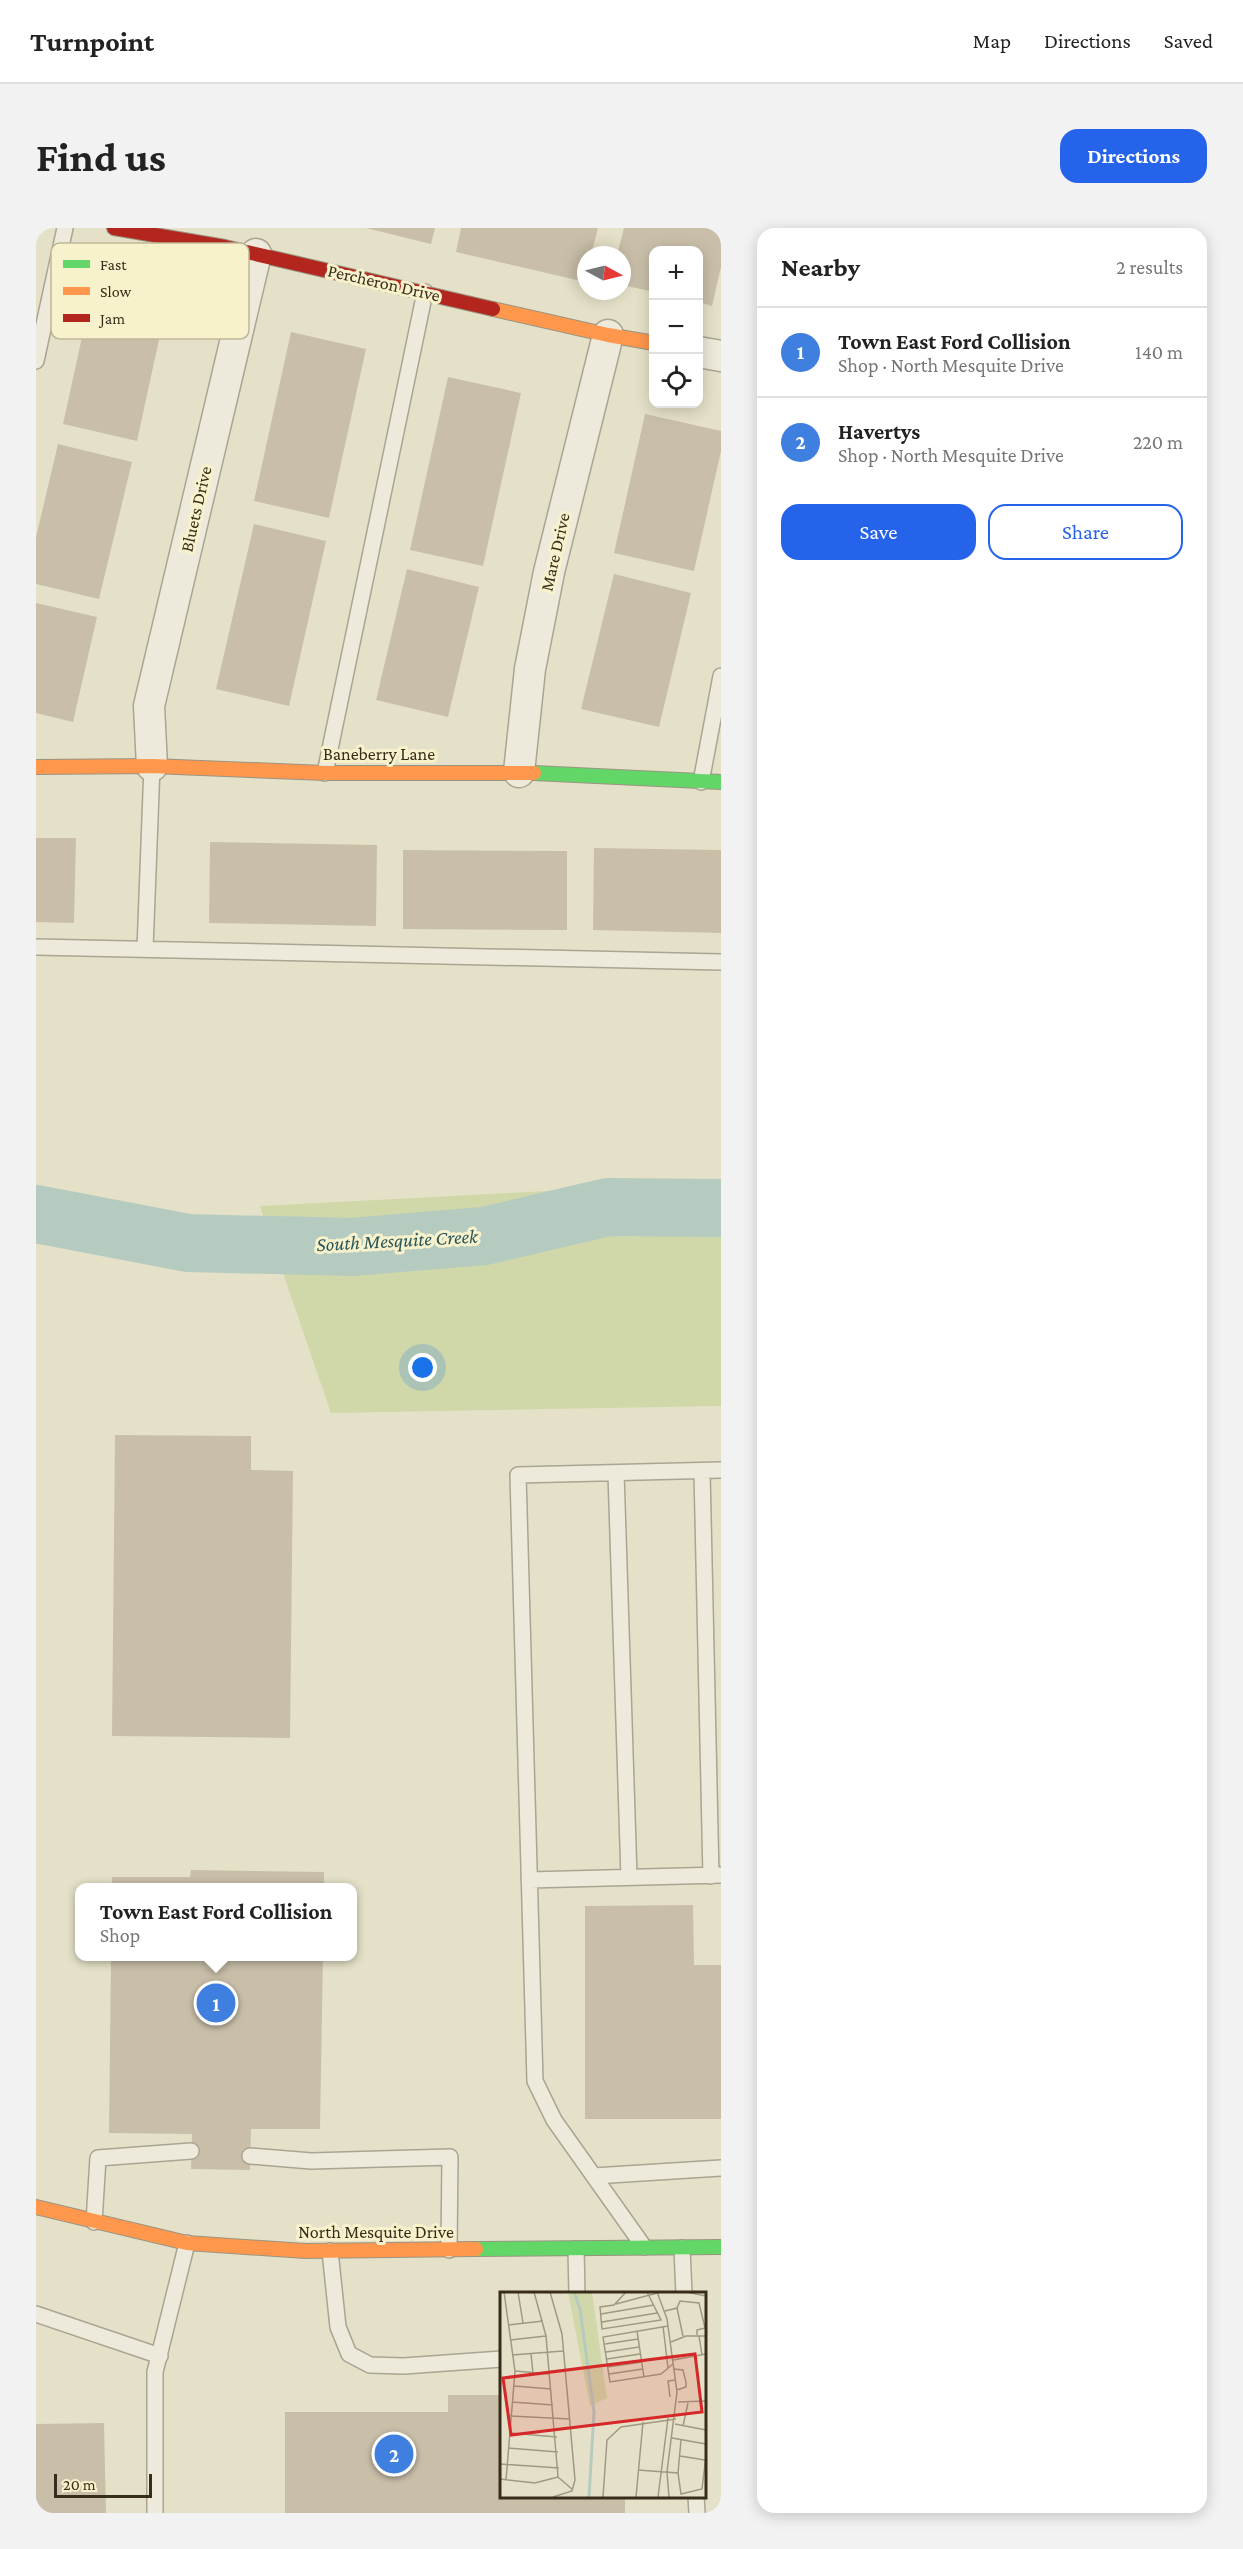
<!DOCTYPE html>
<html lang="en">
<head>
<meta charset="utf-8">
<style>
  body { margin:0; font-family:"Crimson Pro",serif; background:#f2f2f2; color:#222 }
  .controls { position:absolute; right:18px; top:18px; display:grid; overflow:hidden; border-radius:12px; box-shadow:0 3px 15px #0003 }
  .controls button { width:54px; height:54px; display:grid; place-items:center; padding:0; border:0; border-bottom:2px solid #e0e0e0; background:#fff; color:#222; font:30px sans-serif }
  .compass { position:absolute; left:541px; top:18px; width:54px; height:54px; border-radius:50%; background:#fff; box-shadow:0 3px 15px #0003; rotate:97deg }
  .scale { position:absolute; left:18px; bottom:15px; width:98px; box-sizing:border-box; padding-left:6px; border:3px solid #382d1a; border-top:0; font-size:16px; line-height:21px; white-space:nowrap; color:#382d1a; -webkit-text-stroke:4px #f8f2cc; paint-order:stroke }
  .you { position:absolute; left:387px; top:1140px; width:21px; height:21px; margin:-15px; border:4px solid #fff; border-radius:50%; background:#1a73e8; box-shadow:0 0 0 9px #1a73e833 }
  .badge { display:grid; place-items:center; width:39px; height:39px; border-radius:50%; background:#2563eb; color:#fff; font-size:20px; font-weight:700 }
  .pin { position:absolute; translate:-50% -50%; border:3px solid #fff; box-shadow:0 2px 6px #0006 }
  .popup { position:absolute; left:39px; top:1655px; width:282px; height:78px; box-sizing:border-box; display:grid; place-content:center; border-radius:12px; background:#fff; filter:drop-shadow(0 2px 4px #0005); font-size:20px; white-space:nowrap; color:#767676 }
  .popup b { font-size:22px; color:#222 }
  .popup::after { content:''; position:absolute; left:50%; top:100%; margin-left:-12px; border:12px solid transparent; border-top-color:#fff }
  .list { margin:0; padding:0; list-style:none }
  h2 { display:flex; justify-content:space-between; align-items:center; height:78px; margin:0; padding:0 24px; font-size:26px }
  h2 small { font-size:20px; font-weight:400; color:#767676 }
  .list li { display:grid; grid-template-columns:39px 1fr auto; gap:18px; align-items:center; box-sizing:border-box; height:90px; padding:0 24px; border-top:2px solid #e0e0e0 }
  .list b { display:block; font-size:22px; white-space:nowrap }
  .list p { margin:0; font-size:20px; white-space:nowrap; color:#767676 }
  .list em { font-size:20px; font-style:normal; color:#767676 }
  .actions { display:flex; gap:12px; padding:18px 24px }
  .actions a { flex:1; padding:14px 0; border:2px solid #2563eb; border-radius:18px; text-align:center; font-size:21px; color:#2563eb }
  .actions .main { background:#2563eb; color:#fff }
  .icon { flex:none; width:33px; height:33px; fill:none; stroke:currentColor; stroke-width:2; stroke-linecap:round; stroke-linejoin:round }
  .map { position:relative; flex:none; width:685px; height:2285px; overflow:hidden; border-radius:18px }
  header { display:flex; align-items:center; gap:36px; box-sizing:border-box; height:84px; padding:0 30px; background:#fff; border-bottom:2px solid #e0e0e0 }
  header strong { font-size:28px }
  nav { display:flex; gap:33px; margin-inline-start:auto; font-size:21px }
  .intro { display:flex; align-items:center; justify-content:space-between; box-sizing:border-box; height:144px; padding:0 36px }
  h1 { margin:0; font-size:42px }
  .button { padding:15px 27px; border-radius:18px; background:#2563eb; color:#fff; font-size:21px; font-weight:700 }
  main { display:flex; gap:36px; padding:0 36px }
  aside { flex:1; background:#fff; border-radius:18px; box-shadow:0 3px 15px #0003 }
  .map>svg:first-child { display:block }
</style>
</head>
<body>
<header>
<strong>Turnpoint</strong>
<nav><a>Map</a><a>Directions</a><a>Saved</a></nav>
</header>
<div class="intro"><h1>Find us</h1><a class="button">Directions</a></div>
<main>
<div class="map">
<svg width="685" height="2285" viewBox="0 0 685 2285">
  <rect width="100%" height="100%" fill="#e5e1c8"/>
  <path fill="#d0d8a9" d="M685,954V1178L295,1185L224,978Z"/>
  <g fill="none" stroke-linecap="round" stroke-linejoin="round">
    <path stroke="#b5cbc0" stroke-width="58" d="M0,986L152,1015L316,1019L448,1008L572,979L685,980"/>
  </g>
  <path fill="#c9bfa9" d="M330,0H399L395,16Z
    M425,0H562L555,27H550L549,54L420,24Z
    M588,0H676L685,2V39L676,78L662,74V22H618V64L586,57V27H581Z
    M57,59L131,75L101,213L27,196Z
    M255,104L330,121L293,290L218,273Z
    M412,149L485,165L447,338L374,322Z
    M609,186L685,203V223L658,343L578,325Z
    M22,216L96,234L63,371L0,356V309Z
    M218,296L290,313L253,478L180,461Z
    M371,341L443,359L412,489L340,472Z
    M578,346L655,365L623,499L545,481Z
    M0,375L61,389L37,494L0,485Z
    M0,610H40L38,695L0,694Z
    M174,614L341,617L340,698L173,695Z
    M558,620L685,622V705L557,702Z
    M367,622L531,623V702L367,701Z
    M79,1207L215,1208V1242L257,1243L254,1510L76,1508Z
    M155,1642L288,1644V1660H76V1649H154Z
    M657,1677L658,1737H685V1891H549V1678Z
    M75,1728H287L284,1901H215L214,1942L155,1941L156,1906L73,1905Z
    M412,2167H466V2268H589V2285H249V2184H412Z
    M68,2195L70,2285H0V2196Z"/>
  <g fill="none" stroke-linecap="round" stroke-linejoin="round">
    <defs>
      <path id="lane" d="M0,133L29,0
        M289,545L389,64
        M665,554L685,448
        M0,719L685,734
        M109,721L116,538
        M666,1243L675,1648
        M580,1245L593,1649
        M493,1652L685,1647
        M214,1928L275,1933L414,1929L413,2022
        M558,1948L685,1940
        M58,1994L62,1930L155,1923
        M608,2019L518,1892L499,1853L482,1247L685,1242
        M646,2020L648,2066
        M540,2021L541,2066
        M294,2023L302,2099L313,2126L334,2137L368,2138L466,2131
        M0,2086L124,2128
        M660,2268L661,2285
        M119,2285V2144L151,2015"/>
      <path id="street" d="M662,124L685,128
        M116,538L113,478L220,26
        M483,544L494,441L513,344L572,107"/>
      <path id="fast" d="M498,545L685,554
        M440,2021L685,2019"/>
      <path id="slow" d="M457,81L572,107L618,115
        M0,539L116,538L289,545H498
        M0,1979L151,2015L269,2023L440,2021"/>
      <path id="jam" d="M78,0L189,19L457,81"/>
    </defs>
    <use href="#lane" stroke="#aaa492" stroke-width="18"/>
    <use href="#street" stroke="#aaa492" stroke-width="33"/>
    <use href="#fast" stroke="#999482" stroke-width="16"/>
    <use href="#slow" stroke="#999482" stroke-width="16"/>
    <use href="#jam" stroke="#999482" stroke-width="16"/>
    <use href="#lane" stroke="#edeadb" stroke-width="15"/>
    <use href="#street" stroke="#edeadb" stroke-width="30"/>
    <use href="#fast" stroke="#63d668" stroke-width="14"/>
    <use href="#slow" stroke="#ff974d" stroke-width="14"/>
    <use href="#jam" stroke="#b3261e" stroke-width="14"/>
  </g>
  <g text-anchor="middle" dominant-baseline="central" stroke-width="6" stroke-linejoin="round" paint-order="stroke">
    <g font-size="18" fill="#382d1a" stroke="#f8f2cc">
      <text transform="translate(348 55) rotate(13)">Percheron Drive</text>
      <text transform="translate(160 281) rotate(-77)">Bluets Drive</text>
      <text transform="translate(519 324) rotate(-77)">Mare Drive</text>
      <text x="343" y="526">Baneberry Lane</text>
      <text x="340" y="2004">North Mesquite Drive</text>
    </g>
    <g font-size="20" font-style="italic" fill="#28565a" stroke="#f8f2cc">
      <text transform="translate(361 1012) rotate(-3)">South Mesquite Creek</text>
    </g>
  </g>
  <g transform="translate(464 2064)">
    <rect width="206" height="206" fill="#e5e1c8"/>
    <path d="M68,0H92L107,106L90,114Z" fill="#d0d8a9"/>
    <path fill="none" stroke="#b5cbc0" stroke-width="3" d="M74,0L80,17L94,120L89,205"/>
    <path fill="none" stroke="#a09982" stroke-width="1.5" d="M4,0L15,79L6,188M18,0L23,31M34,0L46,44L58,185M50,0L62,42L75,188L72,199L53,205M126,0L114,13L100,15L102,37L161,28L147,0M157,0L167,27L177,100L167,180L169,205M186,0L206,4M116,12L161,0M177,16L183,44M165,19L177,16L180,9L199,11L205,36L197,38V43M101,22L154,13M102,30L157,21M8,33L43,29M163,34L168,76M168,34L103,45L110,90L161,82L173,72M137,39L144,85M199,44L202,63M10,48L46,44M171,50L186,44H206M105,52L138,47M106,60L139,55M31,62L33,81M12,63L63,59M107,67L140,62M173,68L206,62M108,75L142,70M174,77L183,78L186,90V95L177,98M15,79L50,82M109,82L143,77M14,94L51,97M170,105L168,89L176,88M12,110L53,113M178,110L206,109M10,124L70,127M175,132L206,138M183,134L188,111M10,141L57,145M172,146L206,152M8,156L58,160M180,164L205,168M0,172L59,176M138,178L178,181L181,202L202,197L206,164M178,181L181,148M58,185L73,198M0,187L35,191L58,185M103,205L107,148L121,135L176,127M136,205L143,130M158,205L168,126"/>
    <path fill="#d62828" fill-opacity="0.15" stroke="#d62828" stroke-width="3" d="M195,62L202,120L11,143L3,86Z"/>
    <rect width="206" height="206" fill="none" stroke="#382d1a" stroke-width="3"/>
  </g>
  <rect x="15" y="15" width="198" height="96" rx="9" fill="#f8f2cc" stroke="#beb797" stroke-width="1.5"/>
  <rect x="27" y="32" width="27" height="8" fill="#63d668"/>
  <rect x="27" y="59" width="27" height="8" fill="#ff974d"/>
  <rect x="27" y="86" width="27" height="8" fill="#b3261e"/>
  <g font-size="16" fill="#382d1a">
    <text x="64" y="42">Fast</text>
    <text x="64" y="69">Slow</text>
    <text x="64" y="96">Jam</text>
  </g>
</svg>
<div class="controls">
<button>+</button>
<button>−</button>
<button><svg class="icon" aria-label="locate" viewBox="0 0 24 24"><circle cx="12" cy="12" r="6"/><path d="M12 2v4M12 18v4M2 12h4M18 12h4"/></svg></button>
</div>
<svg class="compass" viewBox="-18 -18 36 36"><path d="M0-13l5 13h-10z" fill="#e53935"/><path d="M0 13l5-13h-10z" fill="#767676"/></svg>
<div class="scale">20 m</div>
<div class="you"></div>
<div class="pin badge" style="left:180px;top:1775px;background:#3f7fe0">1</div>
<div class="popup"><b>Town East Ford Collision</b>Shop</div>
<div class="pin badge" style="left:358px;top:2226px;background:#3f7fe0">2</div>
</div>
<aside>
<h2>Nearby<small>2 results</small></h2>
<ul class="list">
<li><span class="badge" style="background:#3f7fe0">1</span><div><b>Town East Ford Collision</b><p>Shop · North Mesquite Drive</p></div><em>140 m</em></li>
<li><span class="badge" style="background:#3f7fe0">2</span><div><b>Havertys</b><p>Shop · North Mesquite Drive</p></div><em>220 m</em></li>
</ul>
<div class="actions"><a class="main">Save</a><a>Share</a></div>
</aside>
</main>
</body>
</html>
